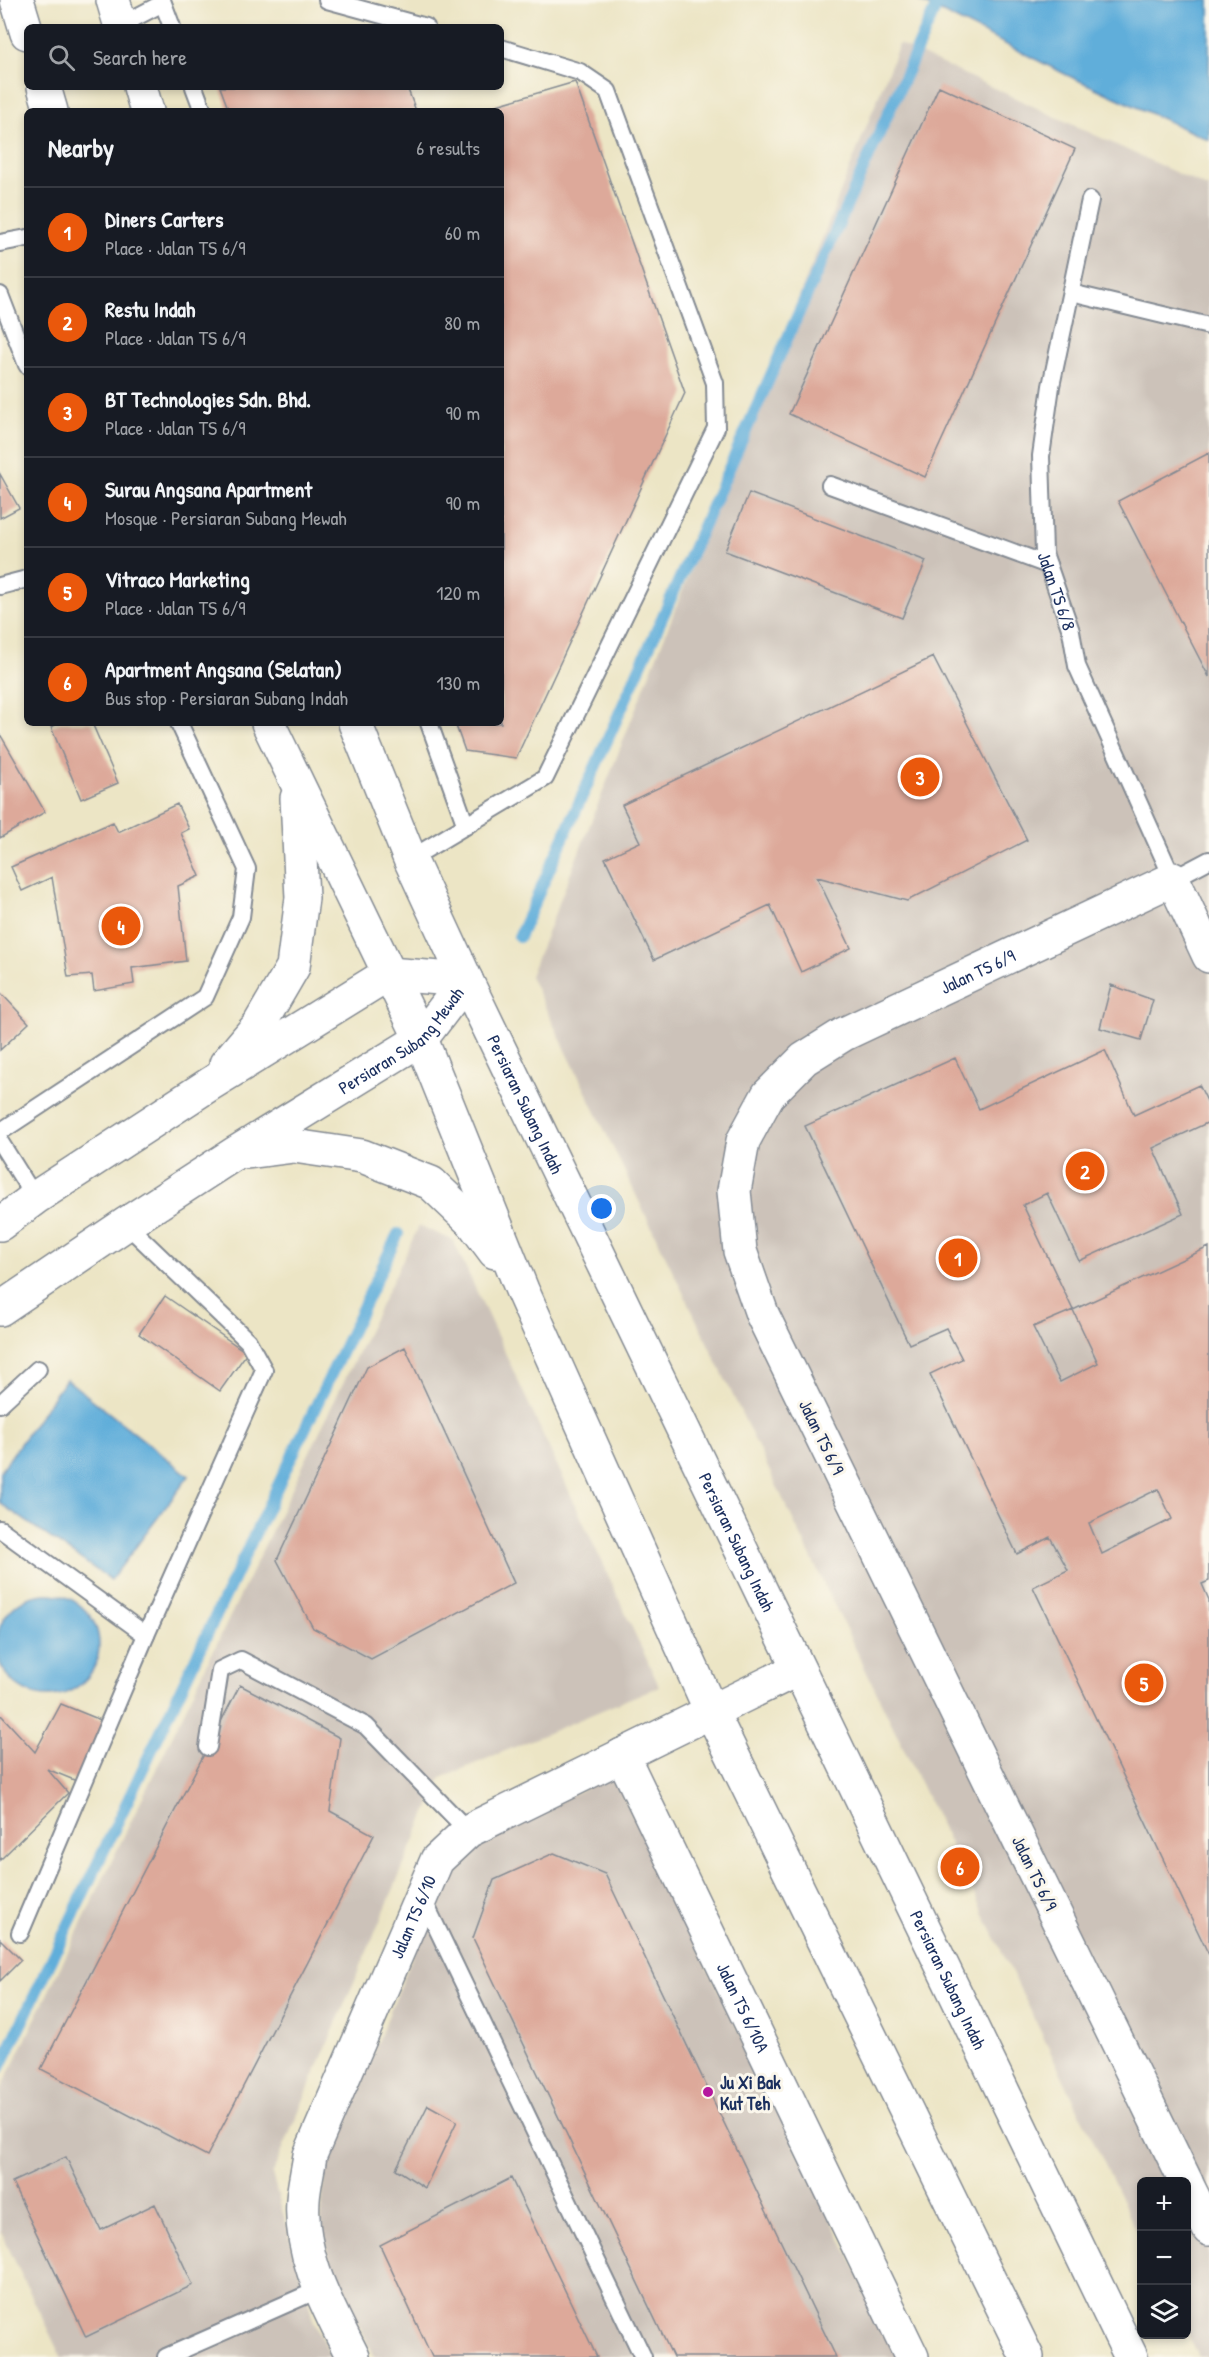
<!DOCTYPE html>
<html lang="en">
<head>
<meta charset="utf-8">
<style>
  body { margin:0; font-family:"Patrick Hand",sans-serif; background:#20242c; color:#f1f3f6 }
  .controls { position:absolute; right:18px; bottom:18px; display:grid; overflow:hidden; border-radius:9px; box-shadow:0 3px 9px #0003 }
  .controls button { width:54px; height:54px; display:grid; place-items:center; padding:0; border:0; border-bottom:2px solid #363941; background:#171b24; color:#f1f3f6; font:30px sans-serif }
  .you { position:absolute; left:602px; top:1209px; width:21px; height:21px; margin:-15px; border:4px solid #fff; border-radius:50%; background:#1a73e8; box-shadow:0 0 0 9px #1a73e833 }
  .badge { display:grid; place-items:center; width:39px; height:39px; border-radius:50%; background:#ea580c; color:#fff; font-size:20px; font-weight:700 }
  .pin { position:absolute; translate:-50% -50%; border:3px solid #fff; box-shadow:0 2px 6px #0006 }
  .list { margin:0; padding:0; list-style:none }
  h2 { display:flex; justify-content:space-between; align-items:center; height:78px; margin:0; padding:0 24px; font-size:26px }
  h2 small { font-size:20px; font-weight:400; color:#9ea1a6 }
  .list li { display:grid; grid-template-columns:39px 1fr auto; gap:18px; align-items:center; box-sizing:border-box; height:90px; padding:0 24px; border-top:2px solid #363941 }
  .list b { display:block; font-size:22px; white-space:nowrap }
  .list p { margin:0; font-size:20px; white-space:nowrap; color:#9ea1a6 }
  .list em { font-size:20px; font-style:normal; color:#9ea1a6 }
  .icon { flex:none; width:33px; height:33px; fill:none; stroke:currentColor; stroke-width:2; stroke-linecap:round; stroke-linejoin:round }
  .map { position:relative; flex:none; width:1209px; height:2357px; overflow:hidden }
  .search { position:absolute; background:#171b24; box-shadow:0 3px 9px #0003; left:24px; top:24px; width:480px; height:66px; display:flex; align-items:center; gap:15px; box-sizing:border-box; padding:0 21px; border-radius:9px; color:#9ea1a6; font-size:22px }
  .panel { position:absolute; background:#171b24; box-shadow:0 3px 9px #0003; left:24px; top:108px; width:480px; height:618px; border-radius:9px }
  .map>svg:first-child { display:block }
</style>
</head>
<body>
<div class="map">
<svg width="1209" height="2357" viewBox="0 0 1209 2357">
  <rect width="100%" height="100%" fill="#fbf7ec"/>
  <filter id="ink" filterUnits="userSpaceOnUse"><feTurbulence type="fractalNoise" baseFrequency=".0167" numOctaves="2"/><feDisplacementMap in="SourceGraphic" scale="12" xChannelSelector="R" yChannelSelector="G"/><feConvolveMatrix kernelMatrix="1 2 1 2 8 2 1 2 1" color-interpolation-filters="sRGB"/></filter>
  <filter id="wash" filterUnits="userSpaceOnUse"><feTurbulence type="fractalNoise" baseFrequency=".008" numOctaves="4" result="noise"/><feDisplacementMap in="SourceGraphic" scale="24" xChannelSelector="R" yChannelSelector="G"/><feGaussianBlur stdDeviation="1.35" result="paint"/><feColorMatrix in="noise" values="0 0 0 0 0 0 0 0 0 0 0 0 0 0 0 0 0 1.4 0 .05"/><feComposite in="paint" operator="in"/></filter>
  <g filter="url(#wash)">
    <rect width="100%" height="100%" fill="#ece5c5"/>
    <path fill="#ccc2b9" d="M899,44L1209,188V2357H1199L1187,2332L1186,2182H1142L1141,2239L530,976Z
      M419,1226L453,1240L659,1686L441,1778L272,2174L314,2322L331,2357H61L0,2230V2092Z
      M613,1775L899,2357H375L333,2272L321,2224L324,2175L447,1871L473,1843Z"/>
    <path fill="#60aeda" stroke="#3e6e9c" stroke-width="1.5" d="M917,0H1209V140L1067,75Z
      M66,1379L189,1476L111,1580L0,1503V1472Z
      M-3 1645a51 51 0 1 1 102 0a51 51 0 1 1-102 0Z"/>
    <g fill="none" stroke-linecap="round" stroke-linejoin="round">
      <path stroke="#60aeda" stroke-width="12" d="M519,937L939,0
        M0,2068L398,1234"/>
    </g>
    <g id="blocks">
      <path fill="#dda99a" fill-rule="evenodd" d="M575,82L685,393L516,758L465,751L455,723H501V111L480,110Z
        M939,86L1075,149L925,477L789,414Z
        M220,87H407L416,111H229Z
        M1209,453V677L1118,501Z
        M0,474L19,508L0,518Z
        M749,493L926,561L902,618L725,551Z
        M933,657L1027,840L907,901L817,877L851,948L801,972L770,905L654,960L605,858L640,842L622,805Z
        M60,723H92L118,783L81,799L51,727Z
        M0,734L45,812L0,838Z
        M177,804L189,829L181,833L200,876L178,886L186,961L132,968L134,984L94,991L92,975L68,977L52,877L22,891L11,867L113,822L118,832Z
        M1111,985L1153,1000L1141,1040L1100,1028Z
        M0,992L29,1023L0,1050Z
        M1105,1050L1134,1115L1199,1085L1209,1105V1122L1153,1148L1183,1214L1079,1261L1047,1193L1023,1205L1073,1310L1209,1247V1581L1202,1584L1209,1600V1955L1033,1587L1068,1570L1050,1537L1017,1554L930,1374L962,1359L946,1328L909,1344L805,1126L955,1058L979,1109ZM1073,1310L1098,1363L1060,1382L1033,1327ZM1158,1489L1172,1519L1102,1554L1089,1523Z
        M165,1296L247,1353L220,1391L139,1334Z
        M405,1347L514,1583L371,1659L313,1628L277,1560L367,1367Z
        M240,1685L340,1738L330,1811L374,1835L207,2156L41,2069Z
        M61,1704L108,1723L79,1782L47,1769L68,1793L0,1860V1714L35,1752Z
        M554,1853L605,1874L836,2357H673L473,1938L494,1880Z
        M0,1939L21,1960L0,1981Z
        M428,2105L457,2121L425,2188L396,2169Z
        M66,2157L101,2230L155,2204L193,2285L86,2337L12,2182Z
        M511,2178L597,2357H432L380,2245Z"/>
    </g>
  </g>
  <g filter="url(#ink)">
    <use href="#blocks" fill-opacity="0" stroke="#848a92" stroke-width="1.5"/>
    <g fill="none" stroke-linecap="round" stroke-linejoin="round">
      <defs>
        <g id="lane">
          <path d="M327,0L426,27"/>
          <path d="M121,25L163,3L172,27"/>
          <path d="M194,87L203,111"/>
          <path id="s1" d="M1090,200L1051,386L1041,456L1044,553L1071,631L1077,666L1173,879L1209,860"/>
          <path d="M0,243L27,238"/>
          <path d="M1071,293L1209,326"/>
          <path d="M0,295L27,365"/>
          <path d="M830,485L1048,565"/>
          <path d="M0,586L27,579"/>
          <path d="M429,723L466,826"/>
          <path d="M410,859L545,778L716,428L715,383L608,91L580,72L501,48"/>
          <path d="M0,1132L205,997L241,917L247,869L179,723"/>
          <path d="M0,1142L35,1198"/>
          <path d="M0,1404L38,1369"/>
          <path d="M0,1529L146,1635"/>
          <path d="M208,1747L220,1670L241,1660L366,1726L468,1831"/>
          <path d="M422,1897L643,2357"/>
          <path d="M20,1933L146,1635L264,1370L248,1341L126,1224"/>
          <path d="M166,2357L320,2289"/>
        </g>
        <g id="street">
          <path id="s2" d="M622,1755L912,2357"/>
          <path id="s3" d="M1186,2182L762,1314L740,1251L734,1191L743,1141L768,1095L804,1059L844,1034L1173,879L1209,956"/>
          <path d="M1186,2183L1209,2229"/>
          <path id="s4" d="M353,2357C329,2308 299,2258 303,2200C304,2185 308,2170 310,2155L437,1860L468,1831L798,1669"/>
        </g>
        <g id="secondary">
          <path d="M17,0L27,33"/>
          <path d="M113,0L121,27"/>
          <path d="M44,87L51,111"/>
          <path d="M140,87L147,111"/>
          <path d="M268,723L421,1039L522,1290L711,1711L1027,2357"/>
          <path id="s5" d="M355,723L410,859L466,980L1131,2357"/>
          <path d="M226,1064L259,1025L293,967L302,898L297,798"/>
          <path d="M247,1152L294,1146L362,1156L431,1183L474,1224L495,1252"/>
          <path d="M0,1224L35,1198L210,1084L388,974L466,980"/>
          <path id="s6" d="M0,1309L126,1224L234,1154L421,1039L466,980"/>
        </g>
      </defs>
      <use href="#lane" stroke="#848a92" stroke-width="20"/>
      <use href="#street" stroke="#848a92" stroke-width="36"/>
      <use href="#secondary" stroke="#848a92" stroke-width="36"/>
      <use href="#lane" stroke="#fff" stroke-width="16"/>
      <use href="#street" stroke="#fff" stroke-width="33"/>
      <use href="#secondary" stroke="#fff" stroke-width="33"/>
    </g>
  </g>
  <circle fill="#b5179e" stroke="#fbf7ec" stroke-width="2" cx="708" cy="2092" r="6"/>
  <g text-anchor="middle" dominant-baseline="central" stroke-width="6" stroke-linejoin="round" paint-order="stroke">
    <g font-size="18" fill="#1b2f5e" stroke="#fbf7ec">
      <text stroke="none"><textPath href="#s1" startOffset="398">Jalan TS 6/8</textPath></text>
      <text stroke="none"><textPath href="#s3" startOffset="1442">Jalan TS 6/9</textPath></text>
      <text stroke="none"><textPath href="#s6" startOffset="484">Persiaran Subang Mewah</textPath></text>
      <text stroke="none"><textPath href="#s5" startOffset="418">Persiaran Subang Indah</textPath></text>
      <text transform="translate(822 1437) rotate(64)">Jalan TS 6/9</text>
      <text stroke="none"><textPath href="#s5" startOffset="904">Persiaran Subang Indah</textPath></text>
      <text transform="translate(1035 1873) rotate(64)">Jalan TS 6/9</text>
      <text stroke="none"><textPath href="#s4" startOffset="472">Jalan TS 6/10</textPath></text>
      <text stroke="none"><textPath href="#s5" startOffset="1390">Persiaran Subang Indah</textPath></text>
      <text stroke="none"><textPath href="#s2" startOffset="280">Jalan TS 6/10A</textPath></text>
    </g>
    <g font-size="18" font-weight="bold" fill="#1b2f5e" stroke="#fbf7ec" text-anchor="start">
      <text x="720" y="2082">Ju Xi Bak<tspan x="720" dy="21">Kut Teh</tspan></text>
    </g>
  </g>
</svg>
<div class="controls">
<button>+</button>
<button>−</button>
<button><svg class="icon" aria-label="layers" viewBox="0 0 24 24"><path d="M12 4l9 5-9 5-9-5zM3 14l9 5 9-5"/></svg></button>
</div>
<div class="you"></div>
<div class="pin badge" style="left:958px;top:1258px">1</div>
<div class="pin badge" style="left:1085px;top:1171px">2</div>
<div class="pin badge" style="left:920px;top:777px">3</div>
<div class="pin badge" style="left:121px;top:926px">4</div>
<div class="pin badge" style="left:1144px;top:1683px">5</div>
<div class="pin badge" style="left:960px;top:1867px">6</div>
<div class="search"><svg class="icon" aria-label="search" viewBox="0 0 24 24"><circle cx="10" cy="10" r="6"/><path d="M15 15l6 6"/></svg>Search here</div>
<section class="panel">
<h2>Nearby<small>6 results</small></h2>
<ul class="list">
<li><span class="badge">1</span><div><b>Diners Carters</b><p>Place · Jalan TS 6/9</p></div><em>60 m</em></li>
<li><span class="badge">2</span><div><b>Restu Indah</b><p>Place · Jalan TS 6/9</p></div><em>80 m</em></li>
<li><span class="badge">3</span><div><b>BT Technologies Sdn. Bhd.</b><p>Place · Jalan TS 6/9</p></div><em>90 m</em></li>
<li><span class="badge">4</span><div><b>Surau Angsana Apartment</b><p>Mosque · Persiaran Subang Mewah</p></div><em>90 m</em></li>
<li><span class="badge">5</span><div><b>Vitraco Marketing</b><p>Place · Jalan TS 6/9</p></div><em>120 m</em></li>
<li><span class="badge">6</span><div><b>Apartment Angsana (Selatan)</b><p>Bus stop · Persiaran Subang Indah</p></div><em>130 m</em></li>
</ul>
</section>
</div>
</body>
</html>
